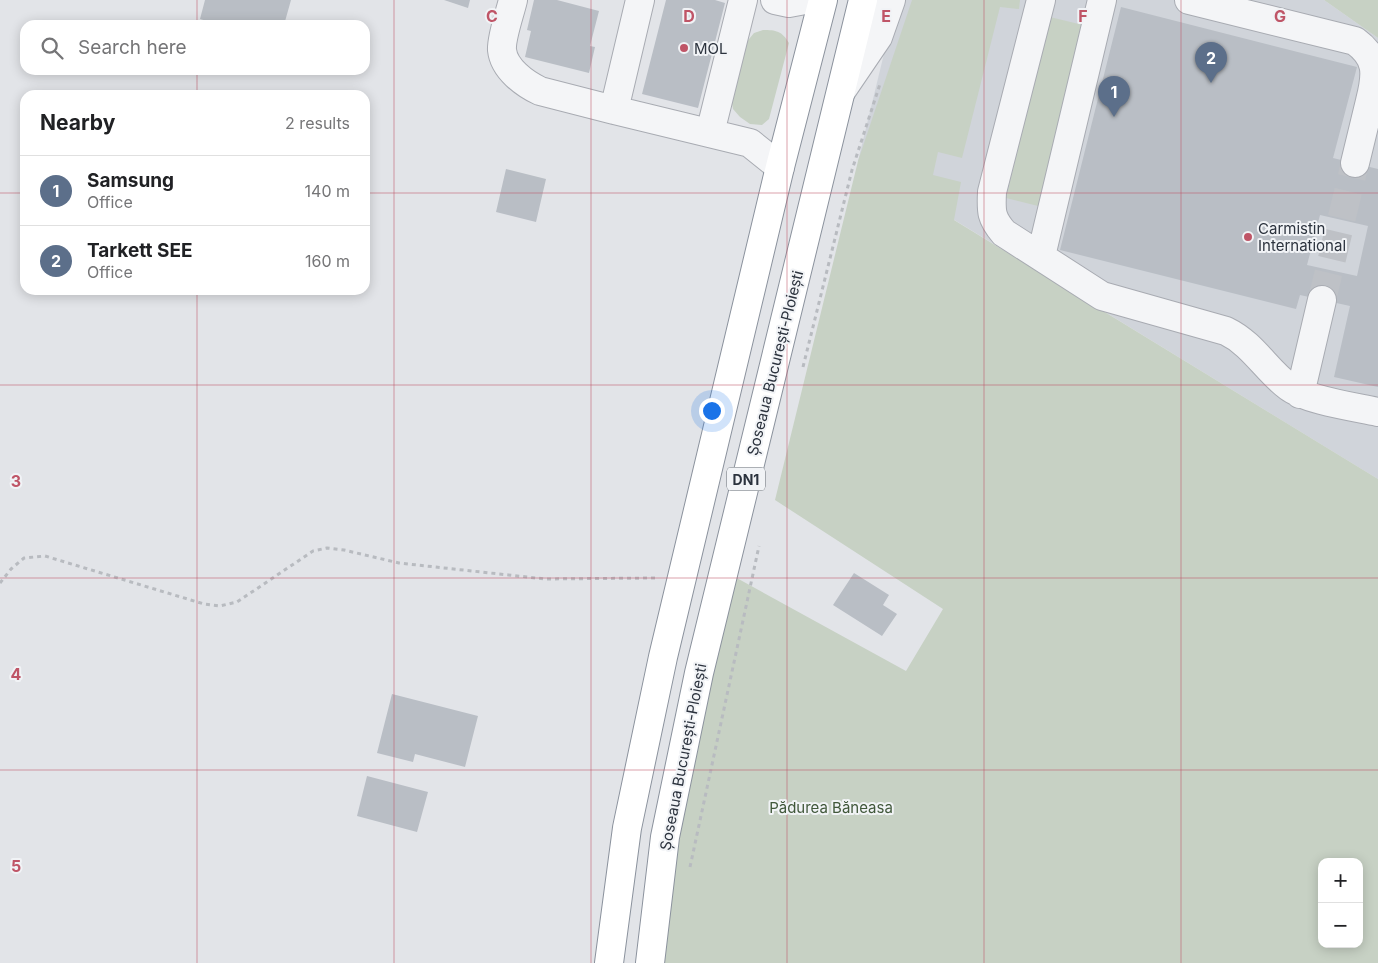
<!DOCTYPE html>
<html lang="en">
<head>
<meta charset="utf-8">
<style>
  body { margin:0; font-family:Inter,sans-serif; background:#f6f6f6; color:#202124 }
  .controls { position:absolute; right:15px; bottom:15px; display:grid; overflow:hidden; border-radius:10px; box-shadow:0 2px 12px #0003 }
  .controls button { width:45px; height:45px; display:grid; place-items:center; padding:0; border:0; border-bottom:1px solid #e0e0e0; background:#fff; color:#202124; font:25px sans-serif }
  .you { position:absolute; left:711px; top:410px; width:18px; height:18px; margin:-12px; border:4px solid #fff; border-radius:50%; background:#1a73e8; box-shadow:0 0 0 8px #1a73e833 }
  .badge { display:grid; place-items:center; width:32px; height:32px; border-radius:50%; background:#bf5567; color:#fff; font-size:16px; font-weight:700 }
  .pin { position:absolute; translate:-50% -41px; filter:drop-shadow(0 1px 2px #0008) }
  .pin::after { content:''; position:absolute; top:26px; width:18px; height:15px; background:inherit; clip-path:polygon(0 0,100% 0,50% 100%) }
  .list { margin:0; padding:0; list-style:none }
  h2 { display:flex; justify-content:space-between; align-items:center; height:65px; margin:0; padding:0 20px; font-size:21px }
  h2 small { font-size:16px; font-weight:400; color:#757577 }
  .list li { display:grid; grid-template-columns:32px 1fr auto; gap:15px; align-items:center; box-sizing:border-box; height:70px; padding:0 20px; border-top:1px solid #e0e0e0 }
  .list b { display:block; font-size:19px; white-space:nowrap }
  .list p { margin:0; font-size:16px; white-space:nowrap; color:#757577 }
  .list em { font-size:16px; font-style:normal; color:#757577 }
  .icon { flex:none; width:28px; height:28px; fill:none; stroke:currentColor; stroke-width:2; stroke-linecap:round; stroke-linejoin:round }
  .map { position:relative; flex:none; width:1378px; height:963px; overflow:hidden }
  .search { position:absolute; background:#fff; box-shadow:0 2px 12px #0003; left:20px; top:20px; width:350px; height:55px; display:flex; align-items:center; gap:12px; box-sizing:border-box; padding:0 18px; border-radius:15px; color:#757577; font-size:19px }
  .panel { position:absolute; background:#fff; box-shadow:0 2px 12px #0003; left:20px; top:90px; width:350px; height:205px; border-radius:15px }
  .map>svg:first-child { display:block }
</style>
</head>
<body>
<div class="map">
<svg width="1378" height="963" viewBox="0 0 1378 963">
  <rect width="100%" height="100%" fill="#e2e4e8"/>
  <path fill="#d0d4da" d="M897,0H1324L1378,38V479L858,161Z"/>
  <path fill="#c7d1c4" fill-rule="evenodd" d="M912,0H1020L1019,9L1000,7L962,158L938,152L933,175L961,182L954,220L1378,479V963H650L724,571L906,671L943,609L775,500L858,161ZM1322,862H1359V944H1322Z
    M1324,0H1378V38Z
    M1050,17L1087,26L1042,207L1006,198Z
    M763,30C776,30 782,31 789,43L769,119L762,125L750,124L740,117L733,109L731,98L745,44L754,33Z"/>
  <path fill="#b9bec5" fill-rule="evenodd" d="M205,0H291L284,25H220L200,19Z
    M444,0H470L468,8Z
    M534,0H557L599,11L590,46L595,47L589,73L525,57L531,31L527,30Z
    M666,0H715L725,3L698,108L642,94Z
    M1121,7L1357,67L1333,158L1378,169V387L1334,377L1350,306L1300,295L1296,309L1060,250ZM1320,215L1368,226L1357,276L1307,265Z
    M506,169L546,179L536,222L496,212Z
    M854,573L889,595L883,605L897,614L882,636L833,605Z
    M392,694L478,716L465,767L415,754L413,762L377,753Z
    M367,776L428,792L417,832L357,816Z"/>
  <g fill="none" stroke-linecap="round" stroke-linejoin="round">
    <path stroke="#bec1c6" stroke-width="28" stroke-dasharray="28 14" stroke-linecap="butt" d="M1322,300L1355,163"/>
    <defs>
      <path id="minor" d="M513,0C510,13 501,38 502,50C504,69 525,84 540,91L614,110
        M640,0L614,110L750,143L780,167
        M775,0L789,3L805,0
        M1041,0L992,192C991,212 991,218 1004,233L1102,296L1226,331C1253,344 1266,370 1289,387C1306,400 1355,407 1378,412
        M1189,0L1355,41C1378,58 1377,73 1370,101L1378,103
        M842,90L878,37L891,0
        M710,133L743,0
        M1355,163L1370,101
        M1041,256L1102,0
        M1300,394L1322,300"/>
      <path id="highway" d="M609,963L627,828L663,657L780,167L823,0
        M650,963L665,837L699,673L863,0"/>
    </defs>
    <use href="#minor" stroke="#a8abb2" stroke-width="30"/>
    <use href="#highway" stroke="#8b929d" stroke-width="30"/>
    <path stroke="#b8bbc0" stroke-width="3" stroke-dasharray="4 4" stroke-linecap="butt" d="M803,367L852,170L880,84
      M0,583L11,569L24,558L45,556L204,604L220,606L237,602L313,551L327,548L344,550L399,563L545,579L655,578
      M690,867L759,546"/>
    <use href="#minor" stroke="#f4f5f7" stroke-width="28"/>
    <use href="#highway" stroke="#fff" stroke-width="28"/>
  </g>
  <path fill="none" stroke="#bf5567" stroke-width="1" stroke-opacity="0.55" d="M197,0V25M394,0V963M591,0V963M787,0V963M984,0V963M1181,0V963M197,70V95M0,193H25M365,193H1378M197,290V963M0,385H1378M0,578H1378M0,770H1378"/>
  <g fill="#bf5567" stroke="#f1f3f6" stroke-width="2">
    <circle cx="684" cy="48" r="5"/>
    <circle cx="1248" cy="237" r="5"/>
  </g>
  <g text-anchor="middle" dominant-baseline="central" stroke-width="4" stroke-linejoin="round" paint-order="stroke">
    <rect fill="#f1f3f6" stroke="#676d75" stroke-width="1" x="727" y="467.5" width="38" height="23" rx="4"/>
    <g font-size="14" font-weight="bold" fill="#2c333e">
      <text x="746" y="479">DN1</text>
    </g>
    <g font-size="15" fill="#2c333e" stroke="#f1f3f6" text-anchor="start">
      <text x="694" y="48">MOL</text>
      <text x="1258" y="228">Carmistin<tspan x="1258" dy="17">International</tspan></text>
    </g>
    <g font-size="15" fill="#2c333e" stroke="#f1f3f6">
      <text transform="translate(775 363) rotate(-76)">Șoseaua București-Ploiești</text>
      <text transform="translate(683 757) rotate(-79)">Șoseaua București-Ploiești</text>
    </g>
    <g font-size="15" fill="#41583b" stroke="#f1f3f6">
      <text x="831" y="807">Pădurea Băneasa</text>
    </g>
  </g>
  <g font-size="16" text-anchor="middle" font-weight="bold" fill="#bf5567" stroke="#f1f3f6" stroke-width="4" stroke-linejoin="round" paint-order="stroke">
    <text x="492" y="22">C</text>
    <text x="689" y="22">D</text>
    <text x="886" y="22">E</text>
    <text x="1083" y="22">F</text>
    <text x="1280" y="22">G</text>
    <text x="16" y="487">3</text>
    <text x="16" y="680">4</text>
    <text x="16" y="872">5</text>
  </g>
</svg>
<div class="controls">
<button>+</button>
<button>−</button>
</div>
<div class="you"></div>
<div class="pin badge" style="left:1114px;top:117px;background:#5c6f8a">1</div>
<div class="pin badge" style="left:1211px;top:83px;background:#5c6f8a">2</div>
<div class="search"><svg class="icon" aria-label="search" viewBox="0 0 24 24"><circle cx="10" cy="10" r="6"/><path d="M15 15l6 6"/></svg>Search here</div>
<section class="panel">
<h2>Nearby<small>2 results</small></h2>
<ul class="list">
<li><span class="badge" style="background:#5c6f8a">1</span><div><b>Samsung</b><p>Office</p></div><em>140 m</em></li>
<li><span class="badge" style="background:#5c6f8a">2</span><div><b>Tarkett SEE</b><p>Office</p></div><em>160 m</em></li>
</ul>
</section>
</div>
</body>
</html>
